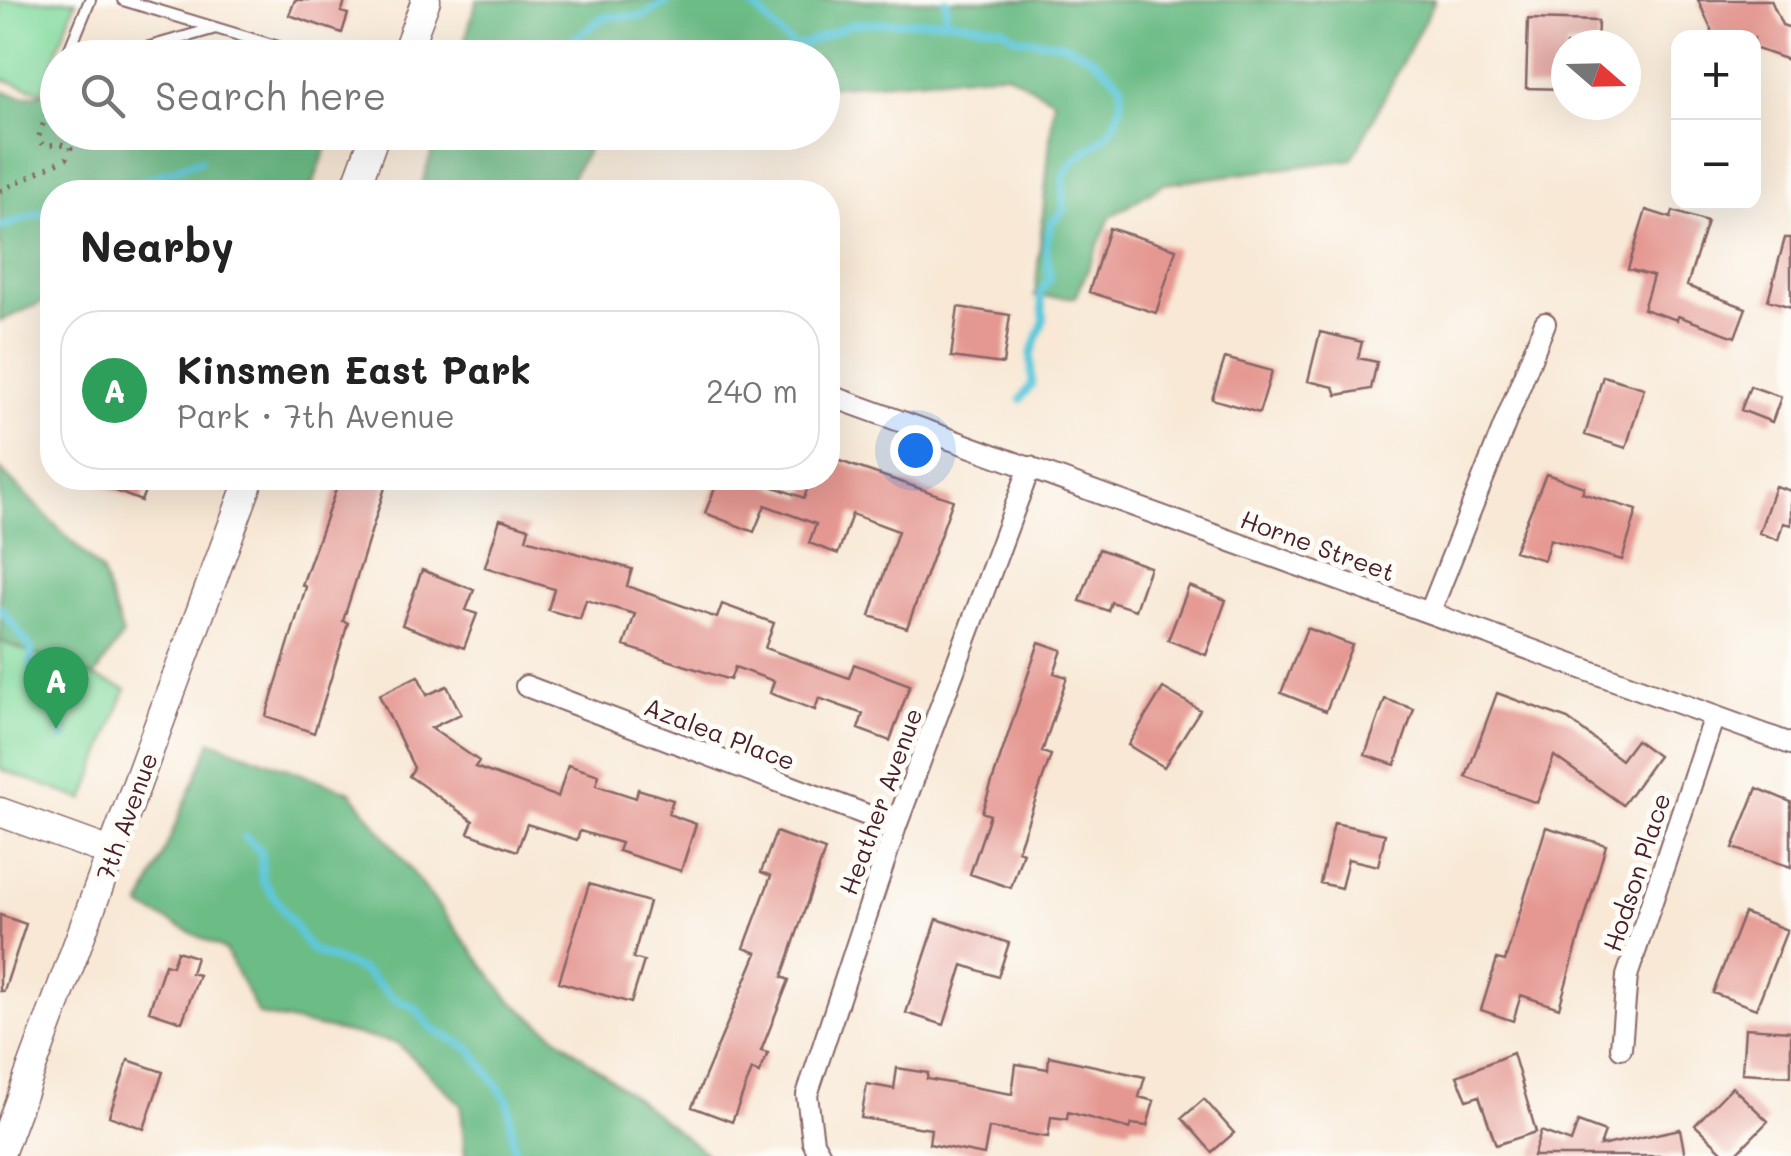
<!DOCTYPE html>
<html lang="en">
<head>
<meta charset="utf-8">
<style>
  body { margin:0; font-family:Mali,sans-serif; background:#f2f2f2; color:#222 }
  .controls { position:absolute; right:30px; top:30px; display:grid; overflow:hidden; border-radius:20px; box-shadow:0 10px 40px #0002 }
  .controls button { width:90px; height:90px; display:grid; place-items:center; padding:0; border:0; border-bottom:2px solid #e0e0e0; background:#fff; color:#222; font:50px sans-serif }
  .compass { position:absolute; left:1551px; top:30px; width:90px; height:90px; border-radius:50%; background:#fff; box-shadow:0 10px 40px #0002; rotate:110deg }
  .you { position:absolute; left:915px; top:450px; width:35px; height:35px; margin:-25px; border:8px solid #fff; border-radius:50%; background:#1a73e8; box-shadow:0 0 0 15px #1a73e833 }
  .badge { display:grid; place-items:center; width:65px; height:65px; border-radius:50%; background:#c8321e; color:#fff; font-size:32px; font-weight:700 }
  .pin { position:absolute; translate:-50% -82px; filter:drop-shadow(0 2px 5px #0008) }
  .pin::after { content:''; position:absolute; top:52px; width:35px; height:30px; background:inherit; clip-path:polygon(0 0,100% 0,50% 100%) }
  .list { margin:0; padding:0; list-style:none }
  h2 { display:flex; justify-content:space-between; align-items:center; height:130px; margin:0; padding:0 40px; font-size:42px }
  h2 small { font-size:32px; font-weight:400; color:#767676 }
  .list li { display:grid; grid-template-columns:65px 1fr auto; gap:30px; align-items:center; box-sizing:border-box; height:160px; margin:0 20px 20px; padding:0 20px; border:2px solid #e0e0e0; border-radius:40px }
  .list b { display:block; font-size:38px; white-space:nowrap }
  .list p { margin:0; font-size:32px; white-space:nowrap; color:#767676 }
  .list em { font-size:32px; font-style:normal; color:#767676 }
  .icon { flex:none; width:55px; height:55px; fill:none; stroke:currentColor; stroke-width:2; stroke-linecap:round; stroke-linejoin:round }
  .map { position:relative; flex:none; width:1791px; height:1156px; overflow:hidden }
  .search { position:absolute; background:#fff; box-shadow:0 10px 40px #0002; left:40px; top:40px; width:800px; height:110px; display:flex; align-items:center; gap:25px; box-sizing:border-box; padding:0 35px; border-radius:55px; color:#767676; font-size:38px }
  .panel { position:absolute; background:#fff; box-shadow:0 10px 40px #0002; left:40px; top:180px; width:800px; height:310px; border-radius:40px }
  .map>svg:first-child { display:block }
</style>
</head>
<body>
<div class="map">
<svg width="1791" height="1156" viewBox="0 0 1791 1156">
  <rect width="100%" height="100%" fill="#fdfcf7"/>
  <filter id="ink" filterUnits="userSpaceOnUse"><feTurbulence type="fractalNoise" baseFrequency=".01" numOctaves="2"/><feDisplacementMap in="SourceGraphic" scale="20" xChannelSelector="R" yChannelSelector="G"/><feConvolveMatrix kernelMatrix="1 2 1 2 8 2 1 2 1" color-interpolation-filters="sRGB"/></filter>
  <filter id="wash" filterUnits="userSpaceOnUse"><feTurbulence type="fractalNoise" baseFrequency=".0048" numOctaves="4" result="noise"/><feDisplacementMap in="SourceGraphic" scale="40" xChannelSelector="R" yChannelSelector="G"/><feGaussianBlur stdDeviation="2.25" result="paint"/><feColorMatrix in="noise" values="0 0 0 0 0 0 0 0 0 0 0 0 0 0 0 0 0 1.4 0 .05"/><feComposite in="paint" operator="in"/></filter>
  <g filter="url(#wash)">
    <rect width="100%" height="100%" fill="#f8e8d5"/>
    <path fill="#85dca0" stroke="#687e66" stroke-width="2.5" d="M0,0H76L42,92L0,78Z
      M0,641L126,689L84,800L0,769Z"/>
    <path fill="#6cbc86" stroke="#5b6e58" stroke-width="2.5" d="M477,0H1435L1352,159L1163,184L1110,217L1076,297H1035L1054,100L1006,73L823,87L822,58L460,57Z
      M0,91L25,97L57,91L58,132L332,133L310,192H52V298L0,321Z
      M438,133V132L597,133L563,192H432L421,187Z
      M0,469L101,571L123,635L94,677L0,641Z
      M211,741L351,792L510,1000L709,1156H465L461,1104L397,1043L259,1015L225,950L141,907Z"/>
    <g fill="none" stroke-linecap="round" stroke-linejoin="round">
      <path stroke="#5fc8da" stroke-width="8" d="M742,0C765,9 774,36 797,47L852,24L946,20V0
        M946,20L1003,28L1017,38L1065,44L1095,59L1121,84C1126,153 1072,141 1064,179C1062,188 1064,201 1064,210L1051,223L1046,246L1050,278L1040,293L1044,319L1031,355L1032,383L1021,399
        M557,52L604,17L643,16L670,0
        M114,192L200,160
        M0,227L52,209
        M0,608L31,648L34,688L59,720L64,738
        M245,837L261,851L262,879L311,950L363,971L395,999L416,1008L431,1028L472,1050L508,1101L515,1156"/>
    </g>
    <g id="blocks">
      <path fill="#e59892" d="M295,0H346L341,12L348,14L342,33L289,15Z
        M1698,0H1771L1782,25L1791,28V61L1754,48V38H1715Z
        M1528,19L1598,21L1597,45H1566V89L1526,88Z
        M1646,210L1671,218L1673,211L1707,222L1687,286L1746,308L1735,337L1678,316L1677,320L1643,309L1653,276L1628,269Z
        M1109,228L1176,249L1156,313L1089,292Z
        M1785,238H1791V307L1768,300Z
        M958,307L1010,315L1003,364L951,357Z
        M1320,332L1362,342L1358,358L1377,362L1371,389L1337,395L1334,387L1308,381Z
        M1225,358L1272,371L1259,413L1212,399Z
        M1603,376L1644,388L1626,448L1585,435Z
        M1750,386L1781,397L1772,422L1741,410Z
        M828,457L953,500L907,628L870,616L898,531L852,514L838,554L809,543L816,524L765,505L754,532L705,513L719,478H749L804,498L811,478H828Z
        M1546,474L1584,487L1582,493L1637,510L1622,560L1550,539L1544,560L1514,551Z
        M84,478H150L141,501Z
        M340,478H388L343,621L348,623L314,733L266,716L306,587L302,585Z
        M1775,486L1791,491V525L1783,523L1778,540L1759,533Z
        M500,519L529,528L526,539L632,569L627,586L717,618L722,604L774,623L765,648L849,678L854,664L910,685L890,741L858,729L863,714L819,698L815,710L770,693L774,681L735,667L730,680L624,646L635,614L586,600L580,619L548,610L554,589L485,567Z
        M1099,549L1150,567L1135,610L1111,602L1108,611L1080,601Z
        M422,570L474,590L466,610L477,614L464,648L402,625Z
        M1189,586L1226,600L1206,655L1168,640Z
        M1307,628L1352,645L1326,711L1281,693Z
        M1039,642L1062,650L1054,673L1067,677L1042,752L1051,755L1018,850L1023,852L1011,888L970,874L990,815L982,812Z
        M418,676L427,695L447,686L461,714L431,728L479,761L475,767L558,797L568,765L599,775L596,785L636,798L638,789L673,800L668,814L696,824L681,871L618,851L621,843L580,831L577,840L527,824L517,851L468,833L473,821L409,776L414,768L379,695Z
        M1163,688L1200,710L1164,767L1128,745Z
        M1497,693L1568,719L1621,760L1636,740L1658,756L1623,805L1554,756L1537,803L1466,777Z
        M1385,699L1414,709L1395,765L1365,755Z
        M1757,788L1791,802V867L1733,848Z
        M1334,823L1385,834L1378,866L1348,859L1341,888L1320,883Z
        M1546,827L1606,845L1559,1008L1521,995L1513,1021L1481,1010L1497,959L1505,961Z
        M776,832L825,850L782,977L789,980L761,1051L768,1053L759,1073L752,1070L732,1122L692,1107L757,953L744,948L771,876L761,872Z
        M589,884L649,902L633,958L644,961L631,1003L559,982Z
        M1744,913L1787,930L1756,1009L1713,993Z
        M0,915L26,924L4,991H0Z
        M937,919L1009,943L998,977L963,965L944,1025L906,1013Z
        M177,951L196,957L191,973L199,975L182,1022L149,1011L165,964L172,966Z
        M1745,1028L1791,1031V1076L1742,1073Z
        M1513,1053L1536,1132L1496,1145L1479,1096L1467,1100L1457,1076Z
        M1049,1056L1145,1077L1139,1097L1154,1101L1147,1126L1132,1124L1130,1129L1068,1112L1067,1119L1051,1117L1048,1137L989,1128L984,1155L929,1144L931,1129L861,1118L867,1084L894,1089L897,1068L928,1073L927,1079L1012,1094L1016,1064L1048,1069Z
        M128,1060L163,1072L144,1129L109,1116Z
        M1732,1087L1768,1121L1734,1156H1727L1695,1125Z
        M1204,1099L1234,1133L1212,1152L1182,1118Z
        M1578,1122L1605,1132L1600,1146L1680,1129L1685,1156H1533L1541,1131L1571,1142Z"/>
    </g>
  </g>
  <g filter="url(#ink)">
    <use href="#blocks" fill-opacity="0" stroke="#876566" stroke-width="2.5"/>
    <g fill="none" stroke-linecap="round" stroke-linejoin="round">
      <defs>
        <path id="lane" d="M123,0L315,58
          M66,58L90,0
          M111,58L216,28"/>
        <path id="street" d="M828,395L1791,744
          M1430,612L1545,323
          M526,686L896,826
          M1621,1048L1627,976L1714,716
          M821,1156L813,1142L807,1095L896,826L1030,467"/>
        <path id="secondary" d="M404,58L426,0
          M354,192L376,132
          M0,812L113,853
          M0,1154L250,478"/>
      </defs>
      <use href="#lane" stroke="#876566" stroke-width="14"/>
      <use href="#street" stroke="#876566" stroke-width="24"/>
      <use href="#secondary" stroke="#876566" stroke-width="31"/>
      <path stroke="#876566" stroke-width="5" stroke-dasharray="2.5 8" stroke-linecap="butt" d="M0,191L67,158L71,148L67,144L43,145L38,139L58,79"/>
      <use href="#lane" stroke="#fff" stroke-width="10"/>
      <use href="#street" stroke="#fff" stroke-width="20"/>
      <use href="#secondary" stroke="#fff" stroke-width="28"/>
    </g>
  </g>
  <g text-anchor="middle" dominant-baseline="central" stroke-width="10" stroke-linejoin="round" paint-order="stroke">
    <g font-size="25" fill="#4a1f2b" stroke="#fdfcf7">
      <text transform="translate(1318 545) rotate(20)">Horne Street</text>
      <text transform="translate(720 733) rotate(21)">Azalea Place</text>
      <text transform="translate(880 801) rotate(-70)">Heather Avenue</text>
      <text transform="translate(126 816) rotate(-70)">7th Avenue</text>
      <text transform="translate(1636 872) rotate(-72)">Hodson Place</text>
    </g>
  </g>
</svg>
<div class="controls">
<button>+</button>
<button>−</button>
</div>
<svg class="compass" viewBox="-18 -18 36 36"><path d="M0-13l5 13h-10z" fill="#e53935"/><path d="M0 13l5-13h-10z" fill="#767676"/></svg>
<div class="you"></div>
<div class="pin badge" style="left:56px;top:729px;background:#2e9e5b">A</div>
<div class="search"><svg class="icon" aria-label="search" viewBox="0 0 24 24"><circle cx="10" cy="10" r="6"/><path d="M15 15l6 6"/></svg>Search here</div>
<section class="panel">
<h2>Nearby<small></small></h2>
<ul class="list">
<li><span class="badge" style="background:#2e9e5b">A</span><div><b>Kinsmen East Park</b><p>Park · 7th Avenue</p></div><em>240 m</em></li>
</ul>
</section>
</div>
</body>
</html>
